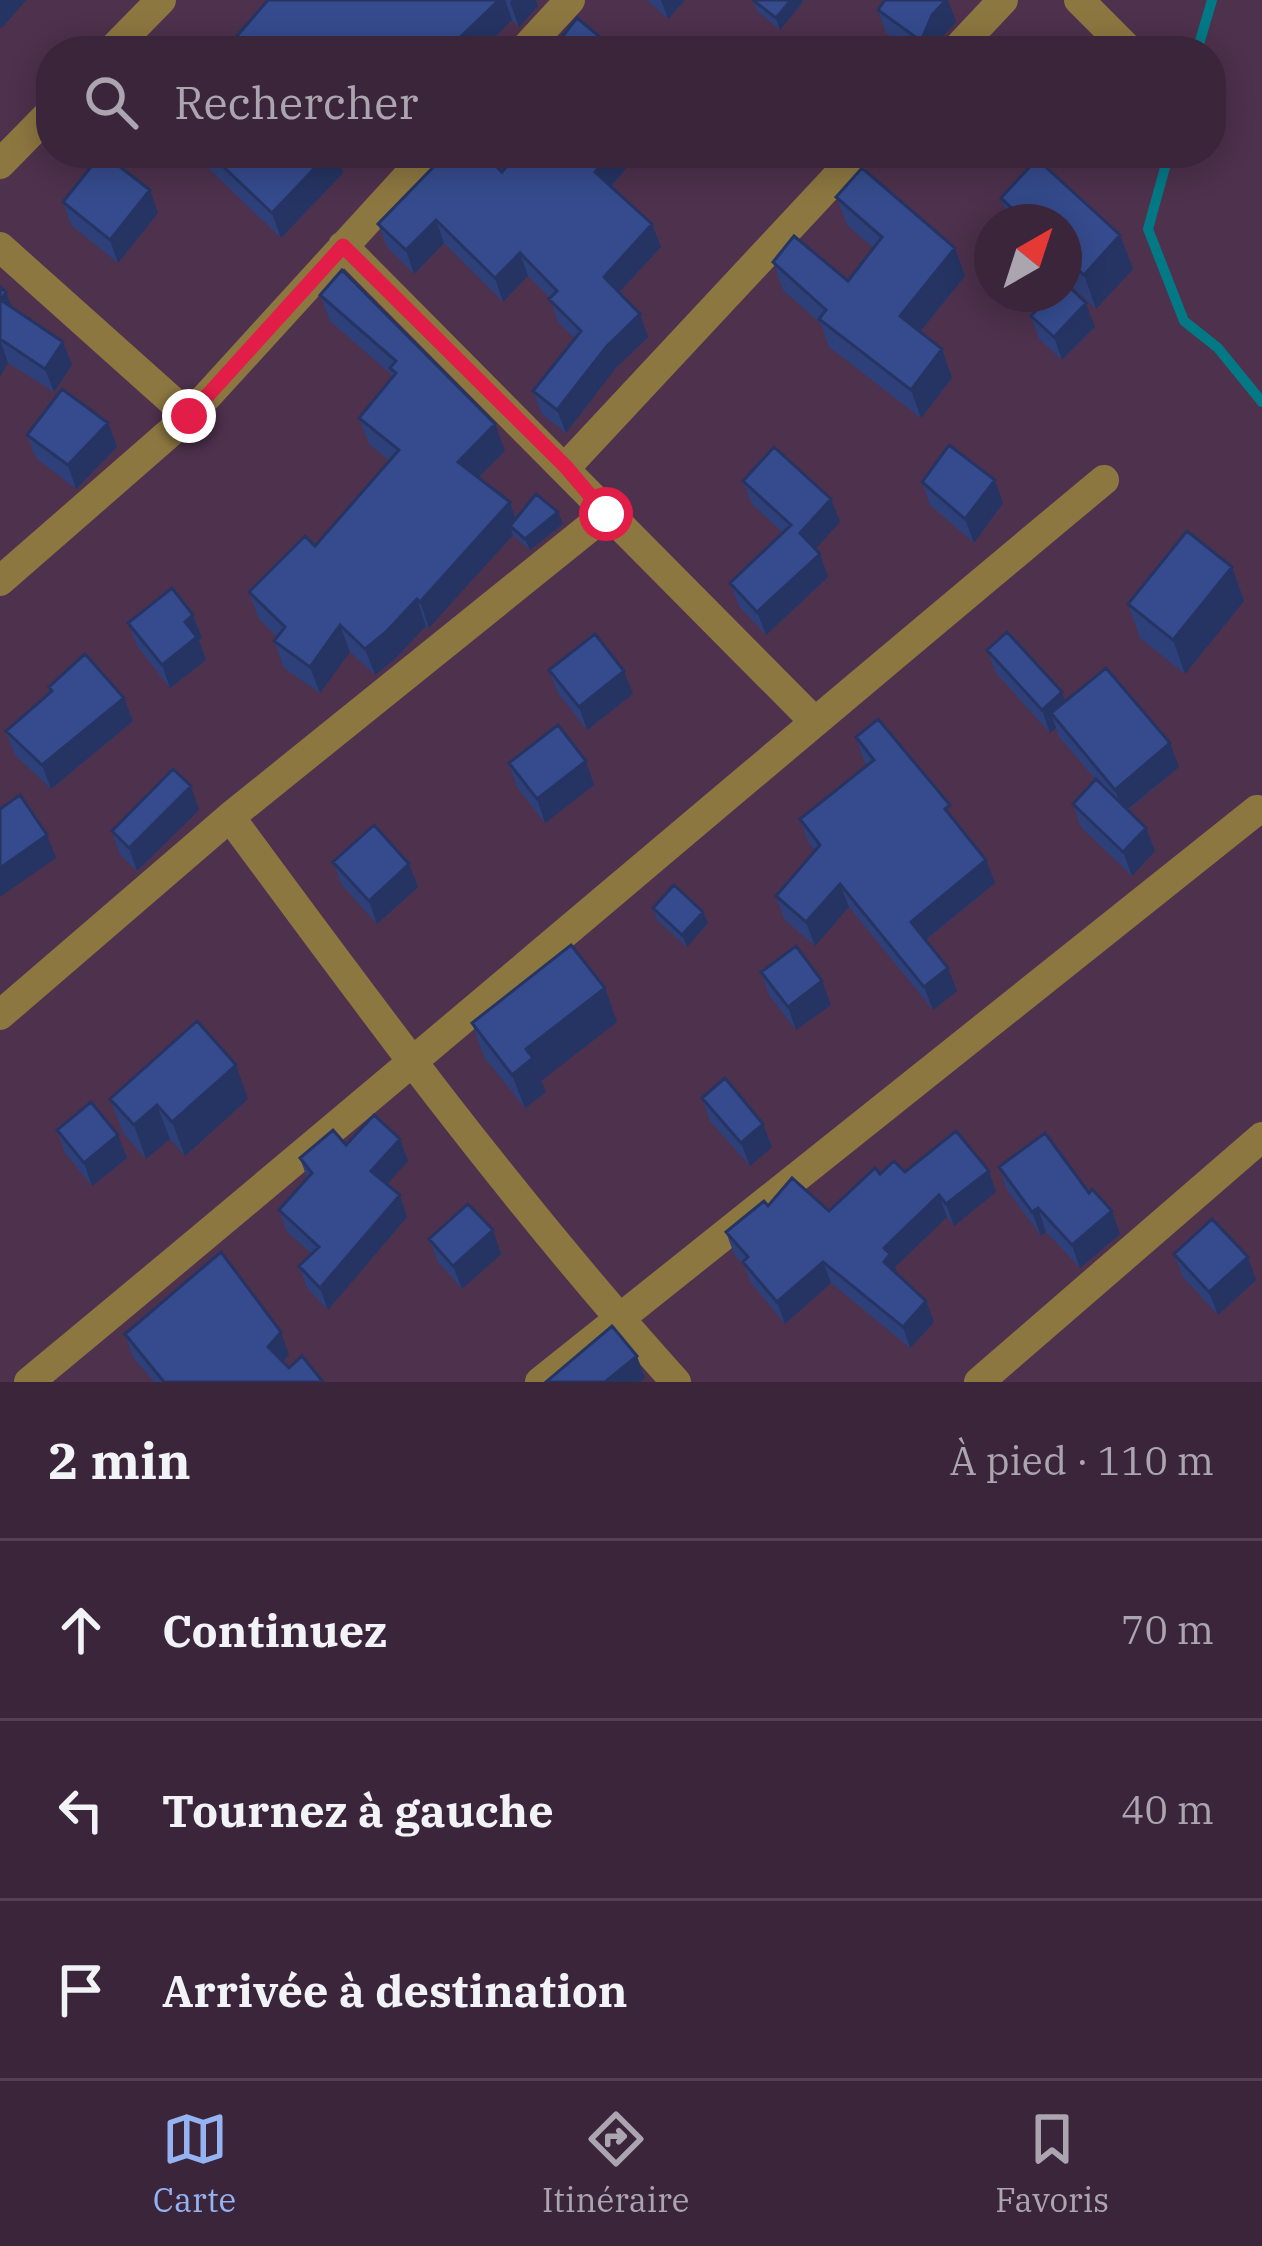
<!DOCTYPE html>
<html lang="fr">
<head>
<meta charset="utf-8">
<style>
  body { margin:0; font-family:"IBM Plex Serif",serif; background:#412d42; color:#f1f3f6 }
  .compass { position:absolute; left:974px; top:204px; width:108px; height:108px; border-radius:50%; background:#3a253a; box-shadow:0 6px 30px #0003; rotate:39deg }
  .stop { position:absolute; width:36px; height:36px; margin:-27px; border:9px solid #e11d48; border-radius:50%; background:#fff }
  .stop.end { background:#e11d48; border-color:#fff; box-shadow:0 3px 12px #0008 }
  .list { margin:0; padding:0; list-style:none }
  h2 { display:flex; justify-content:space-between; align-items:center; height:156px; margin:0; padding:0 48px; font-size:51px }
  h2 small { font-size:39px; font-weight:400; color:#aba5af }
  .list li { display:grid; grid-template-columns:78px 1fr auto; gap:36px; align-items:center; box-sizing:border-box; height:180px; padding:0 48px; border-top:3px solid #544254 }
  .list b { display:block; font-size:45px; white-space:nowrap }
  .list em { font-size:39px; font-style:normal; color:#aba5af }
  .icon { flex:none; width:66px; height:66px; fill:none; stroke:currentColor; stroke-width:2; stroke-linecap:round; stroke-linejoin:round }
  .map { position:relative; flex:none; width:1262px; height:1382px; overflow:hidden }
  .search { position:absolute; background:#3a253a; box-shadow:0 6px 30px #0003; left:36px; right:36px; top:36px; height:132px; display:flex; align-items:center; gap:30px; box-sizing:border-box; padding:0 42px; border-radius:48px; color:#aba5af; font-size:45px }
  .sheet { height:696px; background:#3a253a }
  nav { display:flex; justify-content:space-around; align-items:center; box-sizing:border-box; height:168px; border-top:3px solid #544254; background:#3a253a; font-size:33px; color:#aba5af }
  nav a { display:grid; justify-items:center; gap:6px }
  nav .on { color:#95b2f1 }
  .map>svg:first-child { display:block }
</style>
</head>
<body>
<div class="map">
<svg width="1262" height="1382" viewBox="0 0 1262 1382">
  <rect width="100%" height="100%" fill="#4e314d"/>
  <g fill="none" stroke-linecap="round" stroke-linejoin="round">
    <path stroke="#037986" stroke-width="10" d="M1197,51L1212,0
      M1169,153L1148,229L1184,321L1218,348L1262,402"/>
    <path stroke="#8d7741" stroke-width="30" d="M1079,0L1130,51
      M111,51L161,0
      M523,51L570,0
      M955,51L1003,0
      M0,164L51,112
      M343,246L814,721
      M0,247L189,416
      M566,467L859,153
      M0,581L189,416L429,153
      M230,817C372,1010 515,1204 676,1382
      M0,1015L230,817L606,514
      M29,1382C390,1084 744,779 1104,480
      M540,1382L1257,810
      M979,1382L1262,1137"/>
  </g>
  <path fill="#2e4079" d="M268,0H536L538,6L519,27L512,20L481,51H224Z
    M647,0H685L668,19Z
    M753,0H802L803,2L780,30L757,11Z
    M878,10L956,22L940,39L935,51H911L886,33Z
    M203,153H354L341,166L343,173L281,238L209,169Z
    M639,153L611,187L652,224L661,247L619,293L640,314L648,337L615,369L566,433L542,414L533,391L575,339L558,322L550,298L528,276L503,302L444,243L414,274L387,247L378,224L502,172Z
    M1037,159L1120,235L1133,269L1096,309L1064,279V222H1009L1001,198Z
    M836,197L955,248L965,276L920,332L942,349L952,378L921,418L829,347L821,324L783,290L773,262L848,281L873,248L847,225Z
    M63,202L158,213L118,263L71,225Z
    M0,287L6,292L12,308L63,342L72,365L54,392L8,363L0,377Z
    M320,295L505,451L478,478L510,502L516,519L563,524L530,550L513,535L429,628L426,626L396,658L375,675L350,652L320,693L284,668L274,641L277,637L259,619L249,592L315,546L390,461L369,444L359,418L393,376L330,321Z
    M1031,316L1095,327L1062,360L1039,339Z
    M108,423L117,447L76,489L36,458L27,435Z
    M995,480L1003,503L974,543L930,505L922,482Z
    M743,481L831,499L840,522L815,549L820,554L828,577L766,635L739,606L730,583L783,533L752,504Z
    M1232,567L1244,601L1185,674L1140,638L1128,604Z
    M193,615L202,638L199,641L206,660L170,688L137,646L128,623Z
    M987,650L1062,692L1065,702L1179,767L1128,810L1146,828L1155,851L1132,876L1081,827L1073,804L1096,780L1059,737L1056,728L1050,733L996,673Z
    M549,670L633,694L587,730L558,693Z
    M49,687L124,698L133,721L51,789L15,755L6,731L51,692Z
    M856,737L956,823L995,883L926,940L957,991L933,1010L849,907L815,946L784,919L776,896L815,851L808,842L800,819L868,765L864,761Z
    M509,763L594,785L545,823L517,787Z
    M199,810L137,871L120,855L112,831Z
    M333,862L409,864L418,887L377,924L342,885Z
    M653,908L703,912L708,923L687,947L657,920Z
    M761,972L831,1005L796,1030L769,995Z
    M617,1022L541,1081L546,1092L525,1108L484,1057L472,1023Z
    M702,1098L763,1124L772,1147L750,1166L710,1121Z
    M110,1099H248L185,1156L170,1139L146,1159L123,1133Z
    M57,1130L118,1135L127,1158L92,1186L65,1153Z
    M346,1145L408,1161L387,1184L400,1195L407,1217L328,1310L307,1288L299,1266L312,1254L287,1232L279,1210L307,1178L300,1158Z
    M999,1167L1089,1193L1112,1211L1120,1234L1080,1268L1046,1232L1041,1236L1007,1190Z
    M905,1172L996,1192L954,1226L947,1217L895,1267L898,1275L926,1301L934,1322L910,1348L831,1283L785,1324L751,1283L744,1265L734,1254L726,1232L768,1206L829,1211L880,1174Z
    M429,1239L501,1254L462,1289L438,1262Z
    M1174,1254L1256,1280L1218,1315L1183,1277Z
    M125,1334L289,1355L283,1362L289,1368L323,1382H154L133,1357Z"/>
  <path fill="#253463" d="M0,0H26L1,29L0,26Z
    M499,0H505L512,20L481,51H446Z
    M512,0H536L538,6L519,27L510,2Z
    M661,0H685L668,19Z
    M791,0H802L803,2L780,30L776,18Z
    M946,0H948L956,22L940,39L935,51H925L921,41L932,15Z
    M329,153H354L341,166L343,173L281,238L272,213Z
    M611,153H639L603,196L595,172Z
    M651,153H665L655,163Z
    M150,190L158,213L118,263L110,240Z
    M436,220L444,243L414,274L406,250Z
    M652,224L661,247L612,300L604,277Z
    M1120,235L1133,269L1096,309L1084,275Z
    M955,248L965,276L910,344L900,316Z
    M520,253L528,276L503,302L495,278Z
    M6,292L15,315L1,300Z
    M1086,303L1095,327L1062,360L1054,337Z
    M640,314L648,337L615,369L566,433L557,410L607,346Z
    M0,340L8,363L0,377Z
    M63,342L72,365L54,392L45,369Z
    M942,349L952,378L921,418L911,390Z
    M108,423L117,447L76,489L68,465Z
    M495,424L505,451L467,489L458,462Z
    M995,480L1003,503L974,543L965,519Z
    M831,499L840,522L809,556L800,533Z
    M510,502L519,529L510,526L513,535L429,628L420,602Z
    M558,512L563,524L530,550L525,539Z
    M820,554L828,577L766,635L757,612Z
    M1232,567L1244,601L1185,674L1173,640Z
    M417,599L426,626L396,658L375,675L365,649Z
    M193,615L202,638L199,640L206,660L170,688L162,665L185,622Z
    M340,625L350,652L320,693L310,667Z
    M624,671L633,694L587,730L579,707Z
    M1062,692L1070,715L1051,713L1056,728L1050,733L1042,710Z
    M124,698L133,721L51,789L42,765Z
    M1170,743L1179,767L1123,813L1115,790Z
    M586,761L594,785L545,823L537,799Z
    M191,786L199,810L137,871L129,848Z
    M1146,828L1155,851L1132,876L1123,852Z
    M47,835L56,858L0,897V868Z
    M986,860L995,883L919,945L911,922Z
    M409,864L418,887L377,924L369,901Z
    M840,884L849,907L815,946L806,922Z
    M703,912L708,923L687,947L682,935Z
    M948,968L957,991L933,1010L924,987Z
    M822,981L831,1005L796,1030L788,1007Z
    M605,988L617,1022L541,1081L546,1092L525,1108L512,1075L526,1049Z
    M236,1065L248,1099L185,1156L172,1122Z
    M157,1105L170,1139L146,1159L134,1125Z
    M763,1124L772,1147L750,1166L741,1143Z
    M118,1135L127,1158L92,1186L84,1163Z
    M400,1139L408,1161L379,1193L371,1171Z
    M989,1171L996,1192L954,1226L946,1204Z
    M400,1195L407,1217L328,1310L320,1288Z
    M939,1195L947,1217L895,1267L898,1275L884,1262V1248Z
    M1038,1208L1046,1232L1041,1236L1032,1212Z
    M1112,1211L1120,1234L1080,1268L1072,1245Z
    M493,1230L501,1254L462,1289L453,1266Z
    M1248,1257L1256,1280L1218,1315L1209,1292Z
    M823,1262L831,1283L785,1324L777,1302Z
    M926,1301L934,1322L910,1348L903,1327Z
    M281,1332L289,1355L276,1370L268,1347Z
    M637,1356L645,1378L639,1382H605Z"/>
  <path fill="#354b8d" stroke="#253463" stroke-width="3" d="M268,0H499L446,51H288L279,42L271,51H224Z
    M753,0H791L776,18Z
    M885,0H946L932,15L921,41L878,10Z
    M577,18L617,51H561L555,46Z
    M991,41L1004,51H984Z
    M102,153L150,190L110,240L63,202Z
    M209,153H329L272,213Z
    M447,153H482L502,172L518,153H611L595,172L652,224L604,277L640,314L607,346L557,410L533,391L581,331L549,299L557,291L520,253L495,278L436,220L406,250L378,224Z
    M1037,159L1120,235L1084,275L1064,256V222H1026L1001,198Z
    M862,168L955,248L900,316L942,349L911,390L819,319L826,310L773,262L794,236L848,281L882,237L836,197Z
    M342,270L495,424L458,462L510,502L420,602L417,599L386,632L365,649L340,625L310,667L274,641L285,627L249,592L305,536L315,546L399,450L359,418L396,373L390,368L396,361L320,295Z
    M1064,282L1086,303L1054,337L1031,316L1052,294H1064Z
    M0,287L6,292L1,300L63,342L45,369L0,339Z
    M62,389L108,423L68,465L27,435Z
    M949,445L995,480L965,519L922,482Z
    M774,447L831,499L800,533L820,554L757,612L730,583L791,525L743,481Z
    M536,494L558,512L525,539L510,526Z
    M1187,531L1232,567L1173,640L1128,604Z
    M172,588L193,615L185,622L197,637L162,665L128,623Z
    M1007,632L1062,692L1042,710L987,650Z
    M595,634L624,671L579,707L549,670Z
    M85,654L124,698L42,765L6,731L52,691L49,687Z
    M1106,668L1170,743L1115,790L1051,713Z
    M878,719L950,805L945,809L986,860L911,922L948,968L924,987L840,884L806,922L776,896L820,845L800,819L874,760L856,737Z
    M558,725L586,761L537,799L509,763Z
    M173,769L191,786L129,848L112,831Z
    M1096,779L1146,828L1123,852L1073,804Z
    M20,795L47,835L0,868V809Z
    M374,825L409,864L369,901L333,862Z
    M674,885L703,912L682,935L653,908Z
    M571,945L605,988L526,1049L533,1058L512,1075L472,1023Z
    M796,946L822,981L788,1007L761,972Z
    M197,1021L236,1065L172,1122L157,1105L134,1125L110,1099Z
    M725,1078L763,1124L741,1143L702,1098Z
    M91,1102L118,1135L84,1163L57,1130Z
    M374,1115L400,1139L371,1171L400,1195L320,1288L299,1266L319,1247L279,1210L312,1173L300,1158L333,1130L346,1145Z
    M956,1131L989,1171L946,1204L939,1195L884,1248L890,1254L884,1262L926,1301L903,1327L823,1262L777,1302L743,1262L748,1257L726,1232L764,1201L768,1206L792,1178L829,1211L875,1168L880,1174L894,1161L905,1172Z
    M1045,1133L1089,1193L1092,1189L1112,1211L1072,1245L1038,1208L1032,1212L999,1167Z
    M468,1204L493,1230L453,1266L429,1239Z
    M1212,1219L1248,1257L1209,1292L1174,1254Z
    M221,1252L281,1332L268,1347L289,1368L302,1356L323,1382H164L125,1334Z
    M612,1326L637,1356L605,1382H546Z"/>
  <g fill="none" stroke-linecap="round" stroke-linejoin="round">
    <path stroke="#e11d48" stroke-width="15" d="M189,416L343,246L566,467L606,514"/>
  </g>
</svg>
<svg class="compass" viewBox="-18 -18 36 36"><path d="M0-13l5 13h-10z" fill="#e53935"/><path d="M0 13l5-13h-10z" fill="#aba5af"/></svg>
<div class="stop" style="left:606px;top:514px"></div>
<div class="stop end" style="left:189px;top:416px"></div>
<div class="search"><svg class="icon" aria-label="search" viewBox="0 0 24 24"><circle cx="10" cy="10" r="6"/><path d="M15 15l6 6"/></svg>Rechercher</div>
</div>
<section class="sheet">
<h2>2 min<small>À pied · 110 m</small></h2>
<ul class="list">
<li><svg class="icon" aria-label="ahead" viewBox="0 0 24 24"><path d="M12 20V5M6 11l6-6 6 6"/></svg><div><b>Continuez</b></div><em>70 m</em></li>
<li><svg class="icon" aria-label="left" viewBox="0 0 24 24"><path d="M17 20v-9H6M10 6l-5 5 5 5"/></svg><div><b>Tournez à gauche</b></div><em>40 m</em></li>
<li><svg class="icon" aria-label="arrive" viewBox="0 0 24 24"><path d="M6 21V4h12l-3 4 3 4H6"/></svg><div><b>Arrivée à destination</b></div></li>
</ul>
</section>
<nav>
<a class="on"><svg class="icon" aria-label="map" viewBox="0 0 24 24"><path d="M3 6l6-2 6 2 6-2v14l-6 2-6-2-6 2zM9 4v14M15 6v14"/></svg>Carte</a>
<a><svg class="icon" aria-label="directions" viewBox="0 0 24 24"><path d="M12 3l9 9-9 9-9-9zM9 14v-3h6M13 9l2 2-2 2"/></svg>Itinéraire</a>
<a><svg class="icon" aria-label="saved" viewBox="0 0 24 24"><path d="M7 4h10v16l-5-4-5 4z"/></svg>Favoris</a>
</nav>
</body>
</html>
